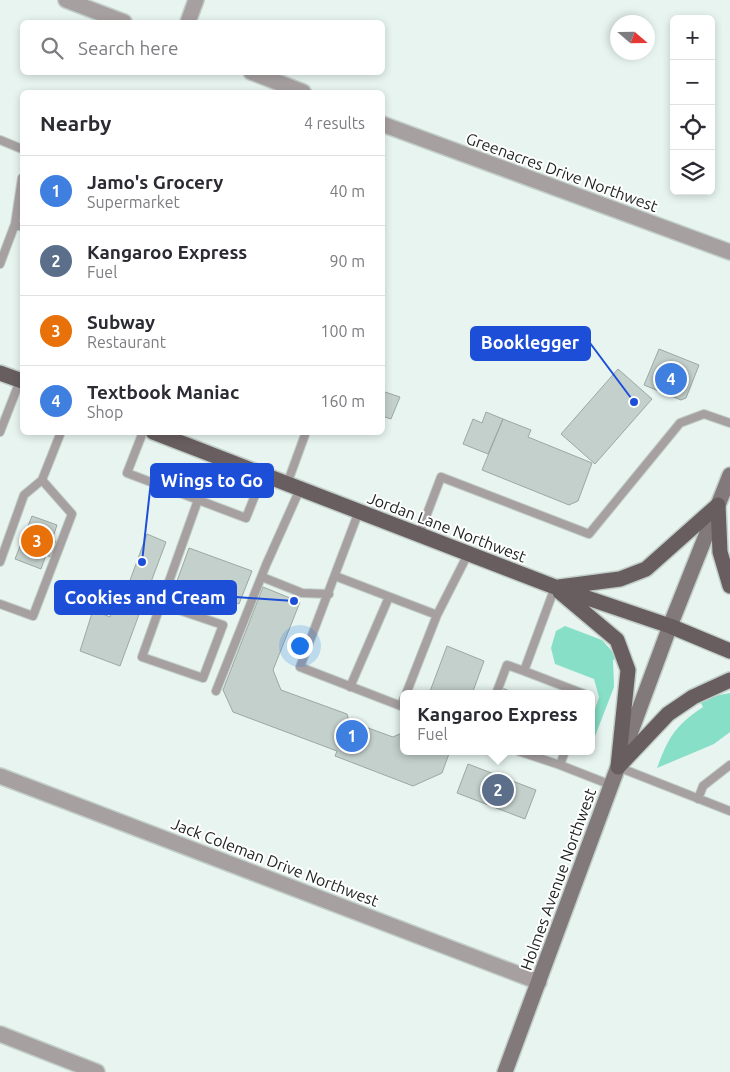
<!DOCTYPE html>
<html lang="en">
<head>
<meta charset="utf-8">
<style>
  body { margin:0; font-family:Ubuntu,sans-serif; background:#f2f2f3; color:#2b2b33 }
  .controls { position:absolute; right:15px; top:15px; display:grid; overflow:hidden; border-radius:8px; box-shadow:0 2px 8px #0003 }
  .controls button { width:45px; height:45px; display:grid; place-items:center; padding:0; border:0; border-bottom:1px solid #e1e1e2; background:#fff; color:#2b2b33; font:25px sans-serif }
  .compass { position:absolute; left:610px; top:15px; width:45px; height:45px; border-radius:50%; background:#fff; box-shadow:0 2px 8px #0003; rotate:110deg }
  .you { position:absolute; left:299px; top:645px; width:18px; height:18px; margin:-12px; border:4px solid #fff; border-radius:50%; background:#1a73e8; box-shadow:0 0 0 8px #1a73e833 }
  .badge { display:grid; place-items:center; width:32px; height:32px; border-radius:50%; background:#d93025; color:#fff; font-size:16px; font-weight:700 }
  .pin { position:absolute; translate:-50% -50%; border:2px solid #fff; box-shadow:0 1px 5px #0006 }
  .popup { position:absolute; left:400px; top:690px; width:195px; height:65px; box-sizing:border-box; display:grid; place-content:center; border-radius:8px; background:#fff; filter:drop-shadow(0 1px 4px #0005); font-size:16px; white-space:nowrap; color:#7c7c81 }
  .popup b { font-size:19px; color:#2b2b33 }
  .popup::after { content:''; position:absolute; left:50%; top:100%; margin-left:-10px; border:10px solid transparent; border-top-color:#fff }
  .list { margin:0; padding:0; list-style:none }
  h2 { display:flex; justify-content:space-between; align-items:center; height:65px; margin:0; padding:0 20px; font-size:21px }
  h2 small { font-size:16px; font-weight:400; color:#7c7c81 }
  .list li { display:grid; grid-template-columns:32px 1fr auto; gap:15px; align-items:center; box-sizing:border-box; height:70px; padding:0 20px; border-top:1px solid #e1e1e2 }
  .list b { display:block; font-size:19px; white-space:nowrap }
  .list p { margin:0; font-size:16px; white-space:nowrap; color:#7c7c81 }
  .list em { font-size:16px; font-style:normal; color:#7c7c81 }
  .icon { flex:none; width:28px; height:28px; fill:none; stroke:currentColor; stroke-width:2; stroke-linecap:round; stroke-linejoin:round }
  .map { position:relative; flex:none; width:730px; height:1072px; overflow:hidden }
  .search { position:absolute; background:#fff; box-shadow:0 2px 8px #0003; left:20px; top:20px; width:365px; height:55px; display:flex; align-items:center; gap:12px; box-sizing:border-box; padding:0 18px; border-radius:8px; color:#7c7c81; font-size:19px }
  .panel { position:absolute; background:#fff; box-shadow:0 2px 8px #0003; left:20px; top:90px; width:365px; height:345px; border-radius:8px }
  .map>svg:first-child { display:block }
</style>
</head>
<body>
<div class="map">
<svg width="730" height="1072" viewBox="0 0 730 1072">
  <rect width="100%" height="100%" fill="#e7f4ef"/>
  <path fill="#87dfc7" d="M565,626L602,640L618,658L613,660L614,687L592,744V718L599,697L594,679L555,664L551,648L556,631Z
    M730,693V732L714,744L657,768C669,736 675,726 703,707L699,699Z"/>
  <path fill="#c3d0cc" stroke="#9ca8a4" d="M659,349L699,365L686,398L681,400L644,385Z
    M618,369L652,399L595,464L561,434Z
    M382,391L400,397L391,419L382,416Z
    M486,412L503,419L488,454L463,444L473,419L482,423Z
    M503,419L531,430L528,437L592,463L578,501L569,505L482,470Z
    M32,516L57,525L52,540L57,542L51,557L46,555L41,569L15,559Z
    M147,534L166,542L148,590L129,583Z
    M189,548L252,571L239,604L177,581Z
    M127,582L148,590L120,666L80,651L93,610L110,617L118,595L122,596Z
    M263,587L300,602L273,670L281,690L347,714L349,721L393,737L404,732V751H450L442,773L413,786L335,756L337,751L233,712L223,690Z
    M447,646L484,661L472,694H429Z
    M500,687L517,694H497Z
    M468,764L536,790L525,819L457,793Z"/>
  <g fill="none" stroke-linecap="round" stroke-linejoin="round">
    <defs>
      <path id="lane" d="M0,140L22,149
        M15,224L22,178
        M0,264L15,224L22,227
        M0,432L21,378
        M143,432L127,473L246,518L263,475
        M287,484L306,432
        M359,511L300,667L401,706L404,698
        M419,535L441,477L589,534L680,423L704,414L730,423
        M0,562L24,495L42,480L61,432
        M335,576L437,615
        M262,577L302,593L329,594
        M555,587L524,671L584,694
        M0,604L33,616L72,514L42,480
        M161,604L223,625L203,678L142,657L198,500
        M350,687L389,597
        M216,691L266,565L300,489
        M406,694L437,615L468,554
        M496,694L507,665L524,671
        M518,751L560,765
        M565,751L560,765L611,785
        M618,767L730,811
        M698,799L703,786L730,765"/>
      <path id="street" d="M66,0L124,22
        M188,22L196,0
        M251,72L303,92
        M382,124L730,252
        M0,776L539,982
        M0,1034L97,1072"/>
      <path id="secondary" d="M505,1072L670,626L730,475"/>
      <path id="primary" d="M0,373L22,381
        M153,432L555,587L670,626L730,651
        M718,505L720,552L730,586
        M559,587L620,579L646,569L718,505
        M560,592L617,640L628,670L618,767
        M618,767L668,714L693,697L730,680"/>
    </defs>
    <use href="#lane" stroke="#c2cec9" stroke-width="10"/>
    <use href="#street" stroke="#c2cec9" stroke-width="18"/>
    <use href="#secondary" stroke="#c2cec9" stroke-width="18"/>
    <use href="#primary" stroke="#c2cec9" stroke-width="18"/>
    <use href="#lane" stroke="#a6a0a1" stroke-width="8"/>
    <use href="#street" stroke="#a6a0a1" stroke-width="15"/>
    <use href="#secondary" stroke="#82797b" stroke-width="15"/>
    <use href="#primary" stroke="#685e60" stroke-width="15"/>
  </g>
  <g text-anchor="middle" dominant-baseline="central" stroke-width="4" stroke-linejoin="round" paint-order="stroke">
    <g font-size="16" fill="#1b201e" stroke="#fff">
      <text transform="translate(562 172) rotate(20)">Greenacres Drive Northwest</text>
      <text transform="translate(447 527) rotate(21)">Jordan Lane Northwest</text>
      <text transform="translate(275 862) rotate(21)">Jack Coleman Drive Northwest</text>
      <text transform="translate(558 879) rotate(-70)">Holmes Avenue Northwest</text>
    </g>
  </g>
  <path fill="none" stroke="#1d4ed8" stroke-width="2" d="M634 402L590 343M142 562L151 481M294 601L236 597"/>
  <g fill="#1d4ed8" stroke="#fff" stroke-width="2">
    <circle cx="634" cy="402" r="5"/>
    <circle cx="142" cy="562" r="5"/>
    <circle cx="294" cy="601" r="5"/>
  </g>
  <g fill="#1d4ed8" stroke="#1d4ed8" stroke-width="2">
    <rect x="471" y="327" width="119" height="33" rx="5"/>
    <rect x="151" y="464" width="122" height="33" rx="5"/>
    <rect x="55" y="581" width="181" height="33" rx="5"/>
  </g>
  <g font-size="18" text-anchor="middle" font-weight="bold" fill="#fff">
    <text x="530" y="349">Booklegger</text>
    <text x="212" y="487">Wings to Go</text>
    <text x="145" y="604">Cookies and Cream</text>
  </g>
</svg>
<div class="controls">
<button>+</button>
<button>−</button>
<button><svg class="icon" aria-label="locate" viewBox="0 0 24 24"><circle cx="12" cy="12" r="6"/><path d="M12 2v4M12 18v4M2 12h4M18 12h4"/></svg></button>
<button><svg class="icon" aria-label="layers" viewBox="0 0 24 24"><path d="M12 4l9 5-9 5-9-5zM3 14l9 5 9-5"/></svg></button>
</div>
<svg class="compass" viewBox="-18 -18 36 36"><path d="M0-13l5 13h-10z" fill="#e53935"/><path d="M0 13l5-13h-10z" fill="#7c7c81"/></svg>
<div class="you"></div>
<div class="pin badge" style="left:352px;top:736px;background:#3f7fe0">1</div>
<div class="pin badge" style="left:498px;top:790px;background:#5c6f8a">2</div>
<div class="popup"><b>Kangaroo Express</b>Fuel</div>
<div class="pin badge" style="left:37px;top:541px;background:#e8710a">3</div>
<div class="pin badge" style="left:671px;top:379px;background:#3f7fe0">4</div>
<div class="search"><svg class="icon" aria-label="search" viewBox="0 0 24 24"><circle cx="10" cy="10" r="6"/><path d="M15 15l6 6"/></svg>Search here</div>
<section class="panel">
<h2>Nearby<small>4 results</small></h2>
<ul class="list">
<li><span class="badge" style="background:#3f7fe0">1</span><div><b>Jamo's Grocery</b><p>Supermarket</p></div><em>40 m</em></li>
<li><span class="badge" style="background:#5c6f8a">2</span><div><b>Kangaroo Express</b><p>Fuel</p></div><em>90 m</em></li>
<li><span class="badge" style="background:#e8710a">3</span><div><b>Subway</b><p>Restaurant</p></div><em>100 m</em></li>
<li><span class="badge" style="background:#3f7fe0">4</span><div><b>Textbook Maniac</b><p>Shop</p></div><em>160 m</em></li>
</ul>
</section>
</div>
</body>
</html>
